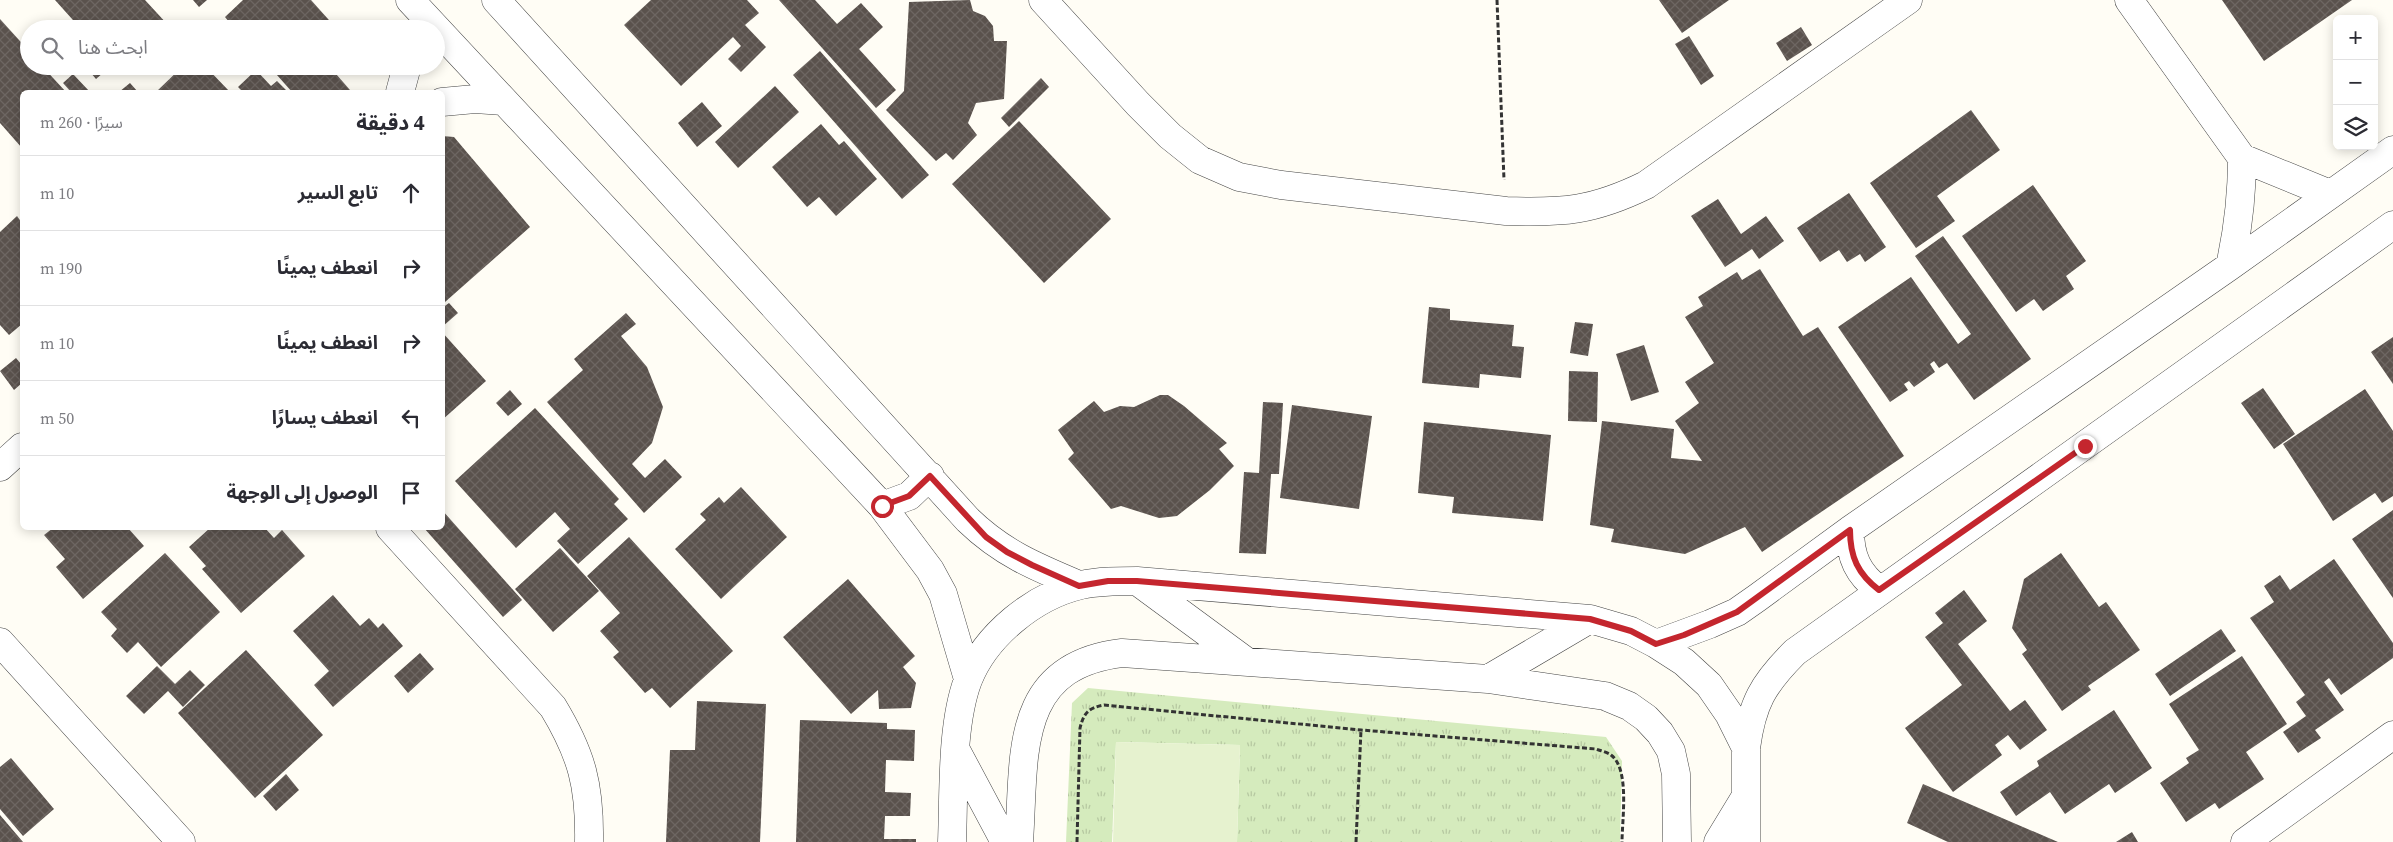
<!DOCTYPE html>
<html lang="ar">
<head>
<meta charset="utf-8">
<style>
  body { margin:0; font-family:"Source Serif 4","Noto Sans Arabic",serif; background:#f2f2f3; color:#2b2b33; direction:rtl }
  .controls { position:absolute; right:15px; top:15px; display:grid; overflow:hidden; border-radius:8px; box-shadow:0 2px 12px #0003 }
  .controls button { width:45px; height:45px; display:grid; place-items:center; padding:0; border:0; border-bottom:1px solid #e1e1e2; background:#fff; color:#2b2b33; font:25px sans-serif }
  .stop { position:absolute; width:15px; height:15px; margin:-11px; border:4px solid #c4262e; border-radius:50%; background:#fff }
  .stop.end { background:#c4262e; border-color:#fff; box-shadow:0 1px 5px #0008 }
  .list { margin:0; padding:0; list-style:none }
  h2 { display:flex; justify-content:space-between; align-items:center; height:65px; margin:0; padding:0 20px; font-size:21px }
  h2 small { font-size:16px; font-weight:400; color:#7c7c81 }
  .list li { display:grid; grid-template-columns:32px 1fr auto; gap:15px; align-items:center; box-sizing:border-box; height:75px; padding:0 20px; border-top:1px solid #e1e1e2 }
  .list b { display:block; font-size:19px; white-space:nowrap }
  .list em { font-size:16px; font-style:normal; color:#7c7c81 }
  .icon { flex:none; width:28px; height:28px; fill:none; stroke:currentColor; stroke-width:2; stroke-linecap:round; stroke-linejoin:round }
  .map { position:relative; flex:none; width:2393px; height:842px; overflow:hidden; direction:ltr }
  .search { position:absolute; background:#fff; box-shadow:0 2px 12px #0003; left:20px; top:20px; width:425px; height:55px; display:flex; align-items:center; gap:12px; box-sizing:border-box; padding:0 18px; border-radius:28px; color:#7c7c81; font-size:19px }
  .panel { position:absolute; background:#fff; box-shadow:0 2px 12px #0003; left:20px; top:90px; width:425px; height:440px; border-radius:8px; direction:rtl }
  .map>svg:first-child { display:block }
</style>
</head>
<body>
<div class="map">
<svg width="2393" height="842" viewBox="0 0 2393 842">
  <defs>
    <pattern id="park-tufts" width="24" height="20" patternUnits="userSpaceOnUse" patternTransform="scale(1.25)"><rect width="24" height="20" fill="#d5ebbd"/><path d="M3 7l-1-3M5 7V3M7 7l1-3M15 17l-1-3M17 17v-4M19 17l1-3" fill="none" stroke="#b6c8a1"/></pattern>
    <pattern id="building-cross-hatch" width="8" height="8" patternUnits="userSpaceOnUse" patternTransform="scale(1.25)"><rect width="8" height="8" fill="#5a524d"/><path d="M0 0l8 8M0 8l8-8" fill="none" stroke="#6d6662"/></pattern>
  </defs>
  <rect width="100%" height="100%" fill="#fffdf5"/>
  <path fill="url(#park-tufts)" d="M1088,688L1606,737L1622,761L1620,842H1237L1240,745L1116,742L1112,842H1066L1072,703Z"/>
  <path fill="#e6f2cf" d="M1116,742L1240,745L1237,842H1113Z"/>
  <path fill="url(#building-cross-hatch)" d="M55,0H145L168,25L164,29H81Z
    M193,0H207L199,7Z
    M243,0H311L337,29H235L225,17Z
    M651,0H747L759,13L745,25L766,47L741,72L728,59L741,46L733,37L681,86L624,25Z
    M779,0H815L837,24L861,3L883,27L859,49L896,90L876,108Z
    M970,0L973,11L985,16L993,26L994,41H1007L1004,99L976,103L968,123L977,135L953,160L946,153L936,161L886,110L904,91L909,2Z
    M1659,0H1729L1682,33Z
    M2222,0H2352L2264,61Z
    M0,19L29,51V66H42L66,92H22V148L0,123Z
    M1801,27L1812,45L1787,61L1776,43Z
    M1689,36L1714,76L1701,85L1675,44Z
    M820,51L929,175L902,199L793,75Z
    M85,66H111L96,79Z
    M183,66H205L230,92H156Z
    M269,66H329L350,90L348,92H292Z
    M256,70L271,86L277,81L288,92H243L238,87Z
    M73,74L90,92H71L63,83Z
    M1041,78L1049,87L1009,127L1001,118Z
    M130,83L138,92H119Z
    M775,86L799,112L738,168L715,142Z
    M702,102L722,126L697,147L678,123Z
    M1971,110L2000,150L1937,196L1955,221L1916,248L1870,183Z
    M1019,121L1111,219L1044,283L952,184Z
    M821,124L839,145L844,141L877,179L836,216L819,197L807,207L772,167Z
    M442,136L454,137L530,227L445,302L442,299Z
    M2033,185L2086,261L2066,276L2074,289L2043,311L2034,299L2016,312L1962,236Z
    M1849,193L1886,247L1865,262L1860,254L1847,262L1839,250L1820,262L1797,228Z
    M1718,199L1741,234L1766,216L1784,241L1759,259L1752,249L1725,267L1691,216Z
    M17,216L22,223V324L9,335L0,325V232Z
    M1943,236L2031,359L1974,400L1947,363L1939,368L1934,361L1930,364L1935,372L1914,387L1909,381L1904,384L1908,390L1890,402L1838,327L1911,277L1958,344L1971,334L1915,256Z
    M1760,269L1803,336L1818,327L1904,456L1762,552L1745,527L1685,554L1611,542L1614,529L1590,525L1602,421L1674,429L1671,458L1702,461L1675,421L1699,403L1685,382L1714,363L1685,317L1703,306L1698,297L1737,272L1742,280Z
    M449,303L458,313L442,327V308Z
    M1429,307L1450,309V320L1514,325L1512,346L1524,347L1521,378L1480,374L1479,388L1422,383Z
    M626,313L636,324L621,336L647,367L663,407L652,443L632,464L645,478L665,459L682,477L644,513L547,402L583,370L574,359Z
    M1575,322L1593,324L1588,356L1570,353Z
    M442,332L486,381L442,420Z
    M2393,337V384L2371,352Z
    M1644,345L1659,392L1631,401L1616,354Z
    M16,358L22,365V383L14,390L0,371Z
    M1569,371L1598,372L1597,422L1568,421Z
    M2263,388L2295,434L2274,449L2241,403Z
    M2365,389L2393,431V496L2382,503L2375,493L2333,521L2283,444Z
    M510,390L522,404L508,416L496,403Z
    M1160,395H1168L1184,406L1227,443L1219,449L1234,466L1210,490L1177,516L1159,518L1121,506L1111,509L1068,459L1074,453L1058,430L1094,401L1104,412L1120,406L1134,407Z
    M1263,402L1283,403L1279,474H1271L1266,554L1239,553L1244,472L1259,473Z
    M1292,405L1372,416L1359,509L1280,498Z
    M535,408L619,499L614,504L628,519L578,564L557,541L570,529L555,512L516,548L455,481Z
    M1424,422L1551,435L1543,521L1452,513L1454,497L1418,493Z
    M741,487L787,537L721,599L675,549L706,520L700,514L719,497L724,503Z
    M442,510L522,600L503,617L424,528H442Z
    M2393,510V598L2352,539Z
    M53,528H128L144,546L83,599L56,567L65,559L44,535Z
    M210,528H265L274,538L282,530L305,556L241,613L202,569L206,566L189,547Z
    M629,537L733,651L670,708L652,688L645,693L613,657L619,652L600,631L620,613L587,576Z
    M560,548L599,591L553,632L515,589Z
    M165,553L220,612L161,667L138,642L127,653L111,636L117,629L101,612Z
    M2061,553L2099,607L2106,602L2140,650L2088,686L2091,690L2062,711L2022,654L2027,650L2012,628L2024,579Z
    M2334,559L2393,643V658L2341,695L2329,678L2324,682L2344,710L2315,730L2321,738L2298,753L2283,732L2306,716L2296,702L2305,695L2250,618L2274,602L2264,586L2280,575L2290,590Z
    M848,579L915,656L903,667L916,683L911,708L879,709L878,690L851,714L783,637Z
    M1964,590L1987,621L1958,644L2010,711L2025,700L2047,730L2020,750L2008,735L1995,745L2002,755L1953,792L1905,728L1962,685L1925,637L1943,623L1935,613Z
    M333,595L360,626L369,618L378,628L383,623L403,646L333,707L314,685L329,671L293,631Z
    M2221,629L2236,651L2170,696L2155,674Z
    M246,650L323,735L255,798L178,713Z
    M420,653L434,669L408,693L394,676Z
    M2242,656L2287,724L2246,752L2264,779L2219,809L2215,803L2186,822L2160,783L2189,763L2186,758L2199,750L2169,704Z
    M157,666L175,684L190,670L205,685L183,707L168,691L144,714L126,696Z
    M697,701L766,704L760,842H666L670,750H695Z
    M2114,710L2152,768L2115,793L2109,784L2065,814L2050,792L2016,816L2000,792L2039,766L2037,761Z
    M800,720L887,723V729L915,730L914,761L886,760L885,792L911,793L910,816H885L884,839H916V842H796Z
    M11,758L54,809L23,836L0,809V767Z
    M286,774L299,790L276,811L263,796Z
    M1923,784L2058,842H1948L1907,823Z
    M0,815L23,842H0Z
    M2132,832L2138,842H2116Z"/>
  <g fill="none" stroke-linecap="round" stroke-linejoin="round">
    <defs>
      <path id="minor" d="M410,0L882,506L930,570L943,594L968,679
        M496,0L968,520C1002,553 1036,567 1079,585
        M1043,0L1138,104L1170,136L1200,160L1239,177L1281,185L1506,211C1563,213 1593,211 1646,185L1908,0
        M2129,0L2242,158L2330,194
        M400,92L407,66
        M442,102L475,99L504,101
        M2230,266C2238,230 2242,196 2242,158
        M0,467L22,447
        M882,506L909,496L930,476
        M390,528L553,707C582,755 590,786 589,842
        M1850,530C1850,557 1858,574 1879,590
        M1137,581L1247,662
        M0,642L181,842
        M1656,644L1710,624L1737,612L1757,598L1850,530L2230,266L2393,150
        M1488,679L1590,619
        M1746,748C1752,703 1763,684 1795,652L2393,225
        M957,752L1005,842
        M952,842C954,793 951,725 968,680C986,635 1034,596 1081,585C1099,581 1118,581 1137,581L1590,619L1631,631L1656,644L1684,662L1709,685L1729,714L1746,748V842
        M1019,842C1025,757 1012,666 1122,653L1488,679L1605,696L1629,706L1646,718L1660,733L1671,751L1676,774L1677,842
        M1718,842L1746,796
        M2245,842L2393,735"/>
    </defs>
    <use href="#minor" stroke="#444" stroke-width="29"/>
    <path stroke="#333" stroke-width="3" stroke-dasharray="5 2.5" stroke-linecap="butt" d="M1497,0L1504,180
      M1077,842L1080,728C1084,712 1089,708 1104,705L1361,730L1596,749C1601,751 1607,752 1611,755C1630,769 1622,820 1622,842
      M1356,842L1361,730"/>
    <use href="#minor" stroke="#fff" stroke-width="28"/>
  </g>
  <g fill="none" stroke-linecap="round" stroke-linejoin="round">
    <path stroke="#c4262e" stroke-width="6" d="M882,506L909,496L930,476L986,537L1007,552L1032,565L1079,586L1108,581H1137L1590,619L1631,631L1656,644L1684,635L1737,612L1850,530C1850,557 1858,574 1879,590L2085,446"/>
  </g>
</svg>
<div class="controls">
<button>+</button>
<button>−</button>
<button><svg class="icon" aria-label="layers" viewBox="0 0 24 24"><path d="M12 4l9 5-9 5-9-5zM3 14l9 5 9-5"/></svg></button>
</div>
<div class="stop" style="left:882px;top:506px"></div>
<div class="stop end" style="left:2085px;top:446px"></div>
<div class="search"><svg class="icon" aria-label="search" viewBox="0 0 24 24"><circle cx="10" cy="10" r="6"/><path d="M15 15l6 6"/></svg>ابحث هنا</div>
<section class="panel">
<h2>4 دقيقة<small>سيرًا · 260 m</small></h2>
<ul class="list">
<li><svg class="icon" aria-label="ahead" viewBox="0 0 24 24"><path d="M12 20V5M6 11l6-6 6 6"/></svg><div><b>تابع السير</b></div><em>10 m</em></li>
<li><svg class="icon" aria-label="right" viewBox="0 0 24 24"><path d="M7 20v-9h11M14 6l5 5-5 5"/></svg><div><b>انعطف يمينًا</b></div><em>190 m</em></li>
<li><svg class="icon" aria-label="right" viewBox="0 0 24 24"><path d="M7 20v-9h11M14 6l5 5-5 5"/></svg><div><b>انعطف يمينًا</b></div><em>10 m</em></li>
<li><svg class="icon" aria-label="left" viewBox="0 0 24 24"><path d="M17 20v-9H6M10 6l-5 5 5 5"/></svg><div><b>انعطف يسارًا</b></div><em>50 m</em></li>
<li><svg class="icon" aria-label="arrive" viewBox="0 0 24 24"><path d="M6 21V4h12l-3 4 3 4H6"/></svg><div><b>الوصول إلى الوجهة</b></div></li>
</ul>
</section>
</div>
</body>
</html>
